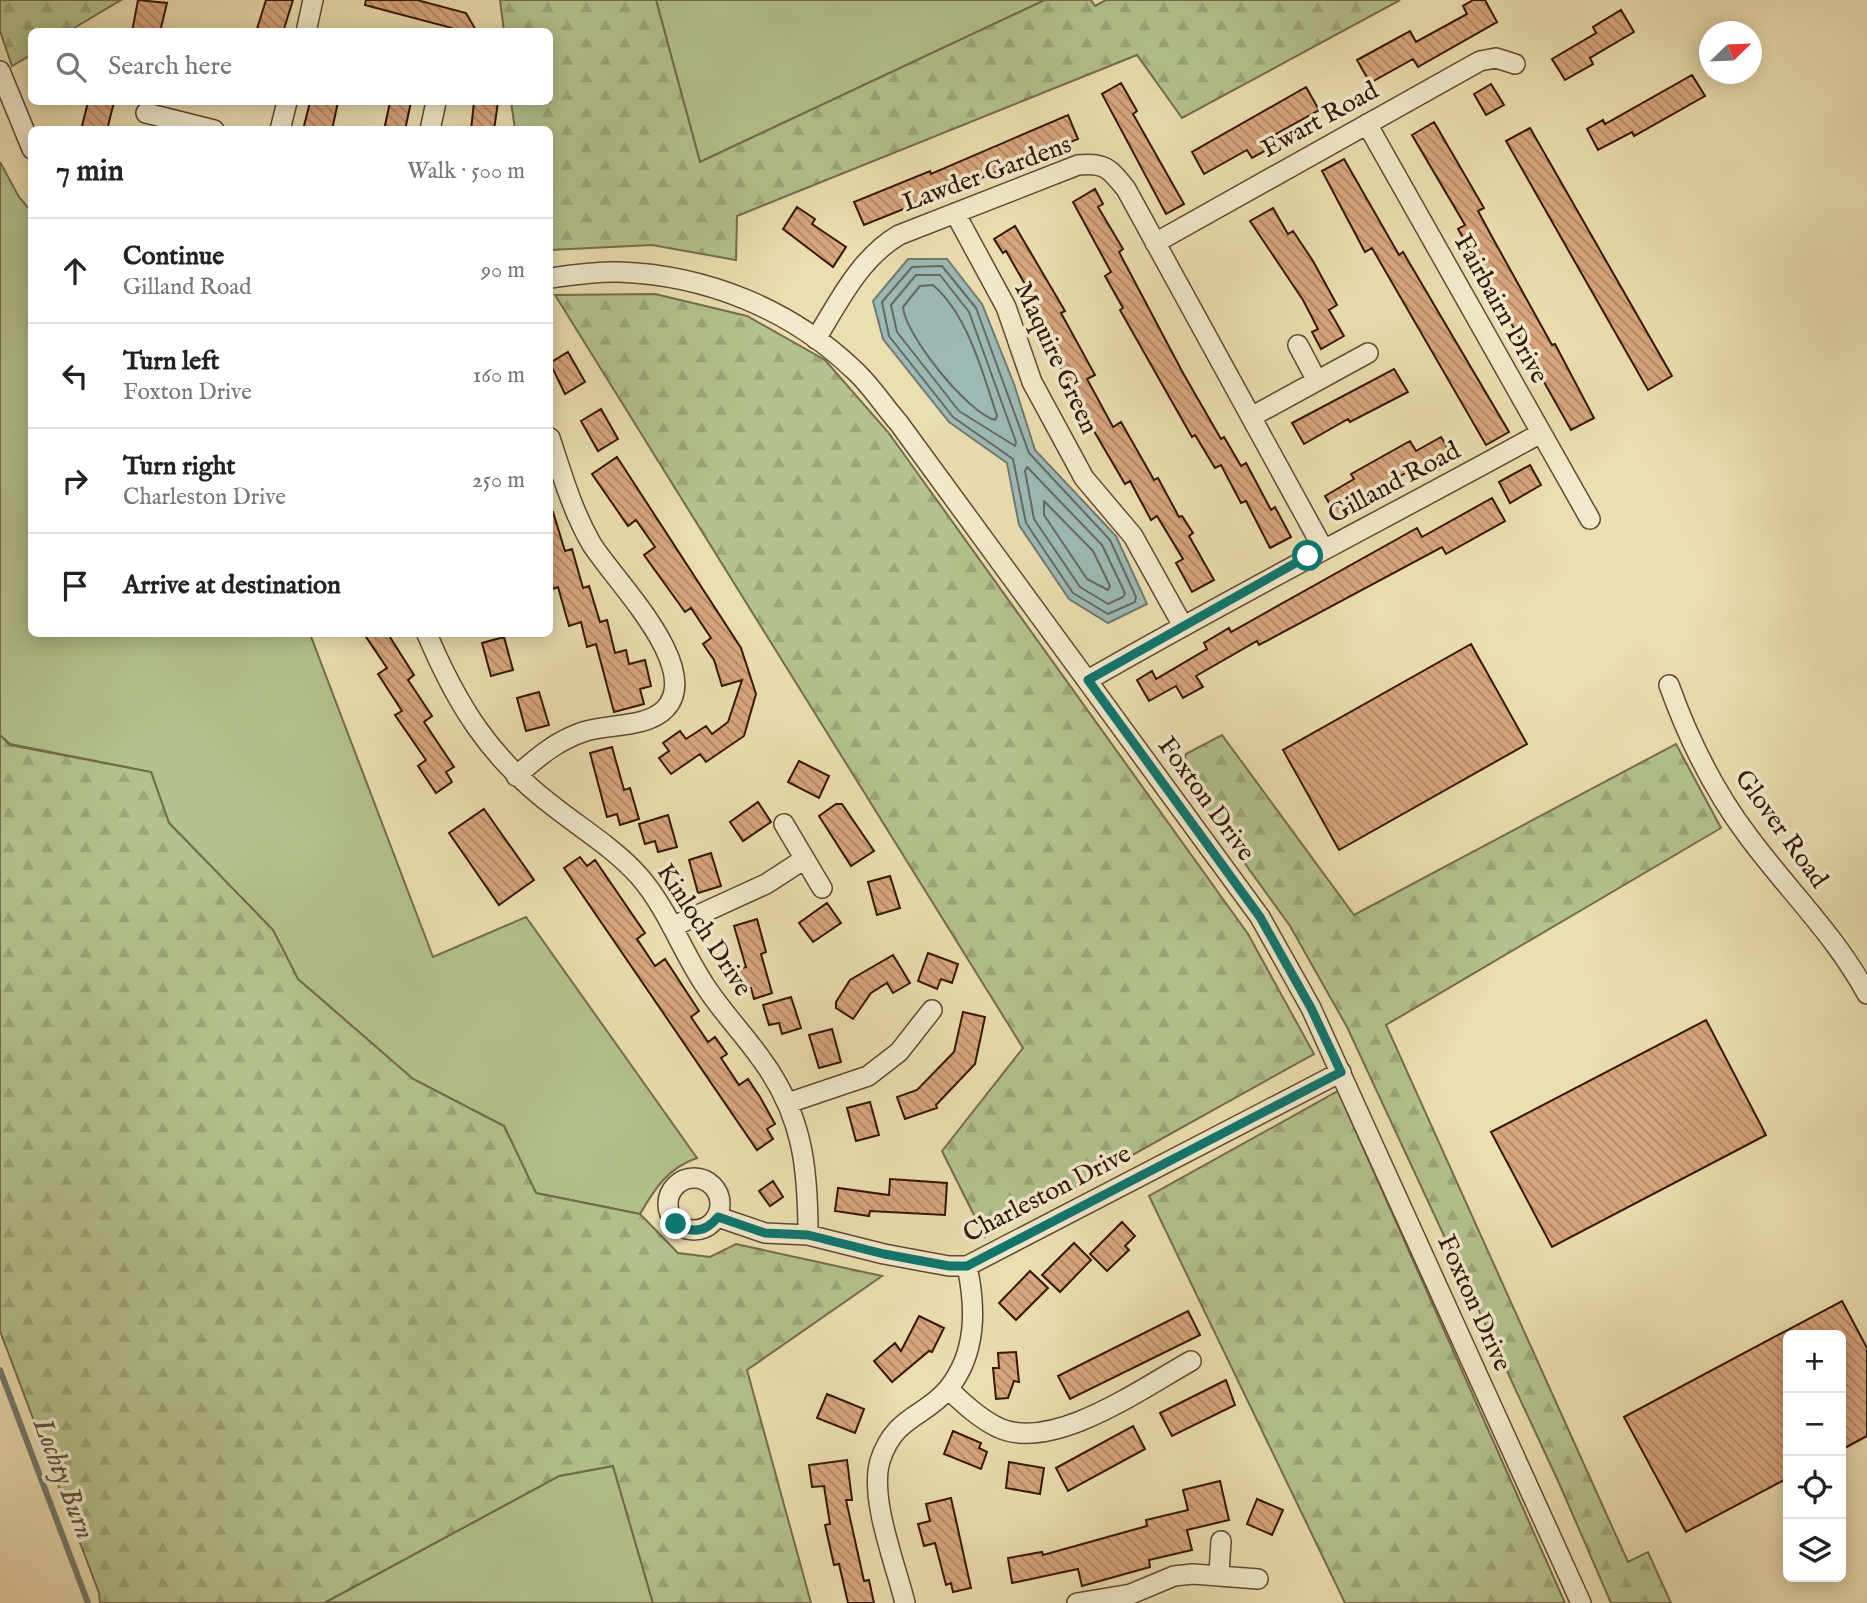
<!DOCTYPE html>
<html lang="en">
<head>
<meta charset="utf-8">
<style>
  body { margin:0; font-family:"IM FELL English",serif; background:#f6f6f6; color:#222 }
  .controls { position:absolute; right:21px; bottom:21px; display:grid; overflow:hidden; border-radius:10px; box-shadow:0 4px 18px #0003 }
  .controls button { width:63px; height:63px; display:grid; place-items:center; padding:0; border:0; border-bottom:2px solid #e0e0e0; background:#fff; color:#222; font:35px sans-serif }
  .compass { position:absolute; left:1699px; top:21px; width:63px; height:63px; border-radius:50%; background:#fff; box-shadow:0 4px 18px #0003; rotate:67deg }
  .stop { position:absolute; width:21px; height:21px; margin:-16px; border:5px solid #0f766e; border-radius:50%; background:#fff }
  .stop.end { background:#0f766e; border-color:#fff; box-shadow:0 2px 7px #0008 }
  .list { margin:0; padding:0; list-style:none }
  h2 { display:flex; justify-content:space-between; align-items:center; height:91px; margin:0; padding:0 28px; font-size:30px }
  h2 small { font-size:23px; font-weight:400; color:#767676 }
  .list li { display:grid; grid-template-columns:46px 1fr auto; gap:21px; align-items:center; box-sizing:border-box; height:105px; padding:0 28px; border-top:2px solid #e0e0e0 }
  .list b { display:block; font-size:26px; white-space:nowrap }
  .list p { margin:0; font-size:23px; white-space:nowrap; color:#767676 }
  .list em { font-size:23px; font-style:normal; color:#767676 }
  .icon { flex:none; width:38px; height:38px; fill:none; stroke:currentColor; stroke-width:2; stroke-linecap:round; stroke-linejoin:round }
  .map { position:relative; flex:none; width:1867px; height:1603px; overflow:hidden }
  .search { position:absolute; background:#fff; box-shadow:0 4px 18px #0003; left:28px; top:28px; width:525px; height:77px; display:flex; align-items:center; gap:18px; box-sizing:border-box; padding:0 24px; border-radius:10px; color:#767676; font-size:26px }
  .panel { position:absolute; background:#fff; box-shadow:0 4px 18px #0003; left:28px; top:126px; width:525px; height:511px; border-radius:10px }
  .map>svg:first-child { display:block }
</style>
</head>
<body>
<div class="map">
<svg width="1867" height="1603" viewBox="0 0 1867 1603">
  <defs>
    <pattern id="forest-firs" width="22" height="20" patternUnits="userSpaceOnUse" patternTransform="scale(1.75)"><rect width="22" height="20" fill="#b3c28e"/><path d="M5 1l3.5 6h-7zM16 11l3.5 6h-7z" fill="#9ba679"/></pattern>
    <pattern id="building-back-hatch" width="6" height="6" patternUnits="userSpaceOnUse" patternTransform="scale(1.75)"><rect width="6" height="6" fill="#d9a67d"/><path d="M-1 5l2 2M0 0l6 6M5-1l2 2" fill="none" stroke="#b18665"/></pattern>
  </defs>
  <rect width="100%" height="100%" fill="#ebdeb0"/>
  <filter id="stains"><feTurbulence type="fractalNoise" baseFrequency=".00286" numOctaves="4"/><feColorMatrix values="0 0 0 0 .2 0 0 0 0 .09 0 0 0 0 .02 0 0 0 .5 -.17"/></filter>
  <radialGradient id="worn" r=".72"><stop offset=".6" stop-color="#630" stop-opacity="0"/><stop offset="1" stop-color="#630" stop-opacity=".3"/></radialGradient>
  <path fill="#b3c28e" stroke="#746c4c" stroke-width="2" d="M656,0H1045L700,162Z
    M0,162L19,197L31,211L32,634H310L433,957L526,917L697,1158C668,1168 655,1188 640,1214L536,1193L504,1126L413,1079L298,979L273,930L169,823L151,772L10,744L0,735Z
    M613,1466L653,1603L326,1602L559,1476Z"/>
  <path fill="url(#forest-firs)" stroke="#746c4c" stroke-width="2" d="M0,0H121L69,31L32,32L31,55L12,66L0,31Z
    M500,0H656L700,162L1045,0H1091L1095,6L1106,0H1400L1182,118L1137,55L737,216L736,260L652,245L550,250V130L515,129L511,102H550V32L504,31Z
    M655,294L747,316L825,360L888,432L1248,934L1314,1054L985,1237L942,1151L1023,1048L555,295Z
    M0,735L10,745L151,772L169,823L273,930L298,979L413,1079L504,1126L536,1193L640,1214L678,1253L710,1257L736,1244L882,1276L747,1370L811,1603H653L613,1466L559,1476L324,1603H100L99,1593L0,1331Z
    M1222,735L1354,915L1676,744L1721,828L1386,1025L1628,1562L1648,1552L1671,1603H1611L1559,1483L1347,1027L1290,926L1181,775L1186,754Z
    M1338,1091L1565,1603H1345L1149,1196Z"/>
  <path fill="#9cbab5" stroke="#727970" stroke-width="2" d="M908,259H947L982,304L1014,384L1035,450L1116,536L1147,604L1108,623L1069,599L1019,525L1007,463L949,422L883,339L873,301Z"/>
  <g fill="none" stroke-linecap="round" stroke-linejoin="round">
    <path stroke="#68685f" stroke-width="2" d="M942,266L976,308L1029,453L1110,540L1136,597L1135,602L1108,614L1073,593L1026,523L1013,459L953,417L889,336L882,302L912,267Z
      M916,275H940L969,312L1016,442L1015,446L959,411L897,332L891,305Z
      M933,285C968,315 983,374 997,416L995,420C967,412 905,335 903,307L920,286Z
      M1027,467L1102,545L1125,593L1123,597L1108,604L1080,587L1034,519L1025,471Z
      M1044,501L1093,551L1110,586L1108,590L1087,579L1044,515Z"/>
    <path stroke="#727970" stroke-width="6" d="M0,1370L88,1603"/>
  </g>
  <path fill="url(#building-back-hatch)" stroke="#341709" stroke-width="2" d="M138,0L167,3L160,32H132Z
    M266,0H293L283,32H256Z
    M366,0H417L466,13L477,32H454L452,28L365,5Z
    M1473,0H1485L1497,22L1418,67L1413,59L1370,83L1357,60L1410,31L1416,42L1467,14L1463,6Z
    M1621,10L1634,32L1590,58L1593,64L1565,80L1552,59L1596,33L1593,27Z
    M1692,75L1705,96L1634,136L1632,132L1598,150L1587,129L1603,120L1605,124Z
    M1121,83L1137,111L1133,114L1184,204L1166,214L1102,94Z
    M1491,84L1504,105L1486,115L1474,94Z
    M1306,87L1319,110L1276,134L1281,142L1252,158L1247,150L1204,174L1192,152Z
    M88,102H114L107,130H81Z
    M310,102H338L332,130H303Z
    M390,102H411L405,130H384Z
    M474,102H498L494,130H471Z
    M1068,115L1078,139L864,225L854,202L930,171L931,174Z
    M1434,122L1484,208L1478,211L1491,235L1552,345L1555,344L1594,418L1571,430L1458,229L1465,225L1412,135Z
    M1530,128L1672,376L1648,390L1506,141Z
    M1344,159L1399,255L1403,252L1509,432L1486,445L1372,248L1365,252L1322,171Z
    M1095,189L1103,204L1098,207L1123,249L1119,252L1183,373L1221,439L1224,437L1241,466L1246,463L1271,510L1275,507L1291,537L1270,548L1246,501L1241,503L1221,465L1215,468L1195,435L1192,437L1120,310L1123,308L1105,276L1111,272L1073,202Z
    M797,207L815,219L812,224L846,247L833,267L783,229Z
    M1273,208L1288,234L1293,231L1313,261L1337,305L1329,310L1344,336L1321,349L1312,332L1318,329L1303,300L1250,221Z
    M1015,226L1065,311L1061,313L1095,375L1087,379L1113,427L1121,422L1154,480L1158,478L1179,517L1182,516L1193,533L1189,536L1214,580L1192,592L1176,563L1183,559L1157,516L1151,520L1130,481L1125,484L1091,426L1085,429L1069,401L1076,396L1045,338L1049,336L1027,295L1030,293L1006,251L1003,253L994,239Z
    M568,352L585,382L565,394L550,363Z
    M1394,369L1408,392L1350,422L1348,419L1304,444L1292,423Z
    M601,409L618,439L598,451L581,421Z
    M1441,437L1455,460L1436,471L1429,460L1354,502L1358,509L1339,520L1325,496L1354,479L1351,474L1410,441L1416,451Z
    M617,457L741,648L756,694L744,736L706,762L700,754L671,774L659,758L669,751L663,743L680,731L686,739L706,726L712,734L728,722L742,680L722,686L714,660L703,644L711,638L691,608L685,612L644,555L655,547L636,520L628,526L592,474Z
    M1530,465L1541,485L1510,503L1499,482Z
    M1492,498L1505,521L1446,554L1442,547L1259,645L1257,641L1196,676L1203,687L1183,698L1176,686L1149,701L1137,680L1152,671L1156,679L1207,649L1204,643L1229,628L1231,632L1417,528L1422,537Z
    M550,512H553L565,551L572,549L583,588L589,586L600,622L607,620L615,653L626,650L629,664L645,660L651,686L640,689L644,704L614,712L596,644L587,647L581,622L569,626L558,587L553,589L550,578Z
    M364,634H388L414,675L408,680L432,716L424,722L454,767L446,772L452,782L436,793L418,766L426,760L395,715L402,711L378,674L387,668Z
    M504,637L513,670L491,676L482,643Z
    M1471,644L1527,744L1339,850L1283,750Z
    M539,692L549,725L526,731L517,698Z
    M612,747L624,790L630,788L639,819L620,825L617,814L607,817L590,753Z
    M799,761L829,776L819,798L788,782Z
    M758,802L771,822L743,841L730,822Z
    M836,804H842L874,851L851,866L819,816Z
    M484,809L534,880L499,905L449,833Z
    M668,815L677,847L658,852L655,841L645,844L639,824Z
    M711,853L721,886L698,893L689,860Z
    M580,857L587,866L595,860L645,933L637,939L655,966L665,959L699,1011L691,1017L708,1042L715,1037L727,1054L721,1058L739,1085L748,1079L760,1097L775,1124L767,1129L773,1139L757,1150L564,868Z
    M890,876L900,908L877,915L868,882Z
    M827,903L841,923L813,942L799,923Z
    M757,919L766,952L761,954L772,993L754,999L751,988L741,991L735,970L746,967L734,926Z
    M928,953L958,964L952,983L941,979L937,989L918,981Z
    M893,955L910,983L893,993L887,983L871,993L853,1019L836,1008V1002L850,980Z
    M791,997L801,1028L782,1034L779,1023L769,1025L763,1005Z
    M963,1012L985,1017L975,1064L936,1105L937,1108L905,1119L897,1097L917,1090L954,1052Z
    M1706,1020L1766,1135L1552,1247L1491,1132Z
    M832,1029L841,1062L819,1068L809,1035Z
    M870,1102L879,1135L856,1141L847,1108Z
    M890,1179L947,1183L945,1215L870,1211L869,1216L835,1211L838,1188L889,1195Z
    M773,1181L783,1197L770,1206L759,1191Z
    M1122,1222L1135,1236L1125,1246L1129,1250L1107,1271L1090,1254Z
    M1074,1243L1091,1260L1060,1292L1042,1275Z
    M1030,1271L1048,1288L1016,1320L999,1303Z
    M1842,1301L1867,1348V1436L1841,1450V1335H1788V1478L1686,1532L1624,1417Z
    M1188,1311L1200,1335L1070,1399L1058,1376Z
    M919,1316L944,1328L932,1352L929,1351L892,1382L874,1361L895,1343L901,1351Z
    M1016,1352L1019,1382L1014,1381L1008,1398L996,1399L993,1368H999L998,1353Z
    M1226,1380L1235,1405L1172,1436L1160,1413Z
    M827,1394L864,1409L855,1433L817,1418Z
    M1133,1426L1145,1449L1068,1491L1056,1468Z
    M953,1431L981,1443L979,1448L987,1452L981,1469L944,1454Z
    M847,1460L852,1500H846L864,1581L869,1580L874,1603H848L839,1564L834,1565L825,1525L830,1524L824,1486L812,1487L809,1465Z
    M1009,1462L1044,1468L1040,1494L1006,1488Z
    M1220,1481L1229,1520L1187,1530L1192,1550L1149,1560L1150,1567L1082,1586L1078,1569L1012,1583L1008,1558L1042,1552L1043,1555L1147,1526L1146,1520L1188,1510L1183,1490Z
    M951,1498L971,1588L953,1592L951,1583L946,1585L935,1543L924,1546L918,1524L930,1521L926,1504Z
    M1257,1499L1283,1510L1272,1535L1247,1524Z"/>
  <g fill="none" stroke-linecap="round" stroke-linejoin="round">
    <defs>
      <path id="minor" d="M306,32L313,0
        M0,71L32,149
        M146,113L214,130
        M1367,124L1590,519
        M280,130L287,102
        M430,130L436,102
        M955,213L1006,307L1032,382L1084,478L1133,536L1183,626
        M1155,243L1480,61L1496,58L1515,64
        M550,278C572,275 596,271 619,272C706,275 790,309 853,369C870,384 883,405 898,422L1260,917L1311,1008L1581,1603
        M816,339C839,301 860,258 899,235L1078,165C1105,162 1110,169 1126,189L1324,550
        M1298,345L1317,381
        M1251,417L1368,353
        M427,634C457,705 490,758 553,806C582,829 614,848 639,876C667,908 681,949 704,984C721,1011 744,1034 762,1060C803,1116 808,1168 808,1235
        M1088,680C1237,594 1390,516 1541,433
        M1669,685C1688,738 1714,791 1748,836C1787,889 1836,936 1867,994
        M516,776C537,758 556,741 583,732C606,724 647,728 665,709C705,668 611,577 591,543C572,510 562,474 550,438
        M784,824L822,888
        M672,927L766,884L803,860
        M788,1103L868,1076L899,1052L932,1010
        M668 1204a26 26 0 1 1 52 0a26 26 0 1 1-52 0Z
        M718,1217L765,1233L808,1235L884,1254L949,1266H967L1341,1072
        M948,1389C964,1404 980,1419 999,1428C1054,1452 1142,1388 1191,1361
        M1219,1573L1221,1541
        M905,1603C896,1565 869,1499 880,1461C894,1416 925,1417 948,1389C977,1353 976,1308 967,1266
        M1077,1603L1131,1594L1174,1576L1193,1574L1258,1579"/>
    </defs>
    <use href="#minor" stroke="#624933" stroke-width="22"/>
    <use href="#minor" stroke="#f2eacc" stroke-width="19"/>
  </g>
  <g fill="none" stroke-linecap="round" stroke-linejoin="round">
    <path stroke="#0f766e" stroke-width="9" d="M676,1224C692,1234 706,1232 718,1217L765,1233L808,1235L884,1254L949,1266H967L1341,1072L1311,1008L1260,917L1088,680L1308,556"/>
  </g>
  <g text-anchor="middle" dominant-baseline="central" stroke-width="7" stroke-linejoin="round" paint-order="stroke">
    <g font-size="26" fill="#341709" stroke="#f2eacc">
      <text transform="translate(1320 120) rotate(-29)">Ewart Road</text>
      <text transform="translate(987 174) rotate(-20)">Lawder Gardens</text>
      <text transform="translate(1501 309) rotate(61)">Fairbairn Drive</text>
      <text transform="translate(1056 358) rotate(65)">Maquire Green</text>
      <text transform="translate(1394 483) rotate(-28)">Gilland Road</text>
      <text transform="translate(1206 799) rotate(54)">Foxton Drive</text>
      <text transform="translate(1781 829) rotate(54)">Glover Road</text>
      <text transform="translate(704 930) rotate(57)">Kinloch Drive</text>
      <text transform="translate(1047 1194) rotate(-27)">Charleston Drive</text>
      <text transform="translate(1474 1303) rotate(66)">Foxton Drive</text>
    </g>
    <g font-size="28" font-style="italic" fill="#585045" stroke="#f2eacc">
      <text transform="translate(63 1479) rotate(69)">Lochty Burn</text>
    </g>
  </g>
  <rect width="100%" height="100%" filter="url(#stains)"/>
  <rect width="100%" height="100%" fill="url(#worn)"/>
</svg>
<div class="controls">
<button>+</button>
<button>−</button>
<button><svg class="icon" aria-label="locate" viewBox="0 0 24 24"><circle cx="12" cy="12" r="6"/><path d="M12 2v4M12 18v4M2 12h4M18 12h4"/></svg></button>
<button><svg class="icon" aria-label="layers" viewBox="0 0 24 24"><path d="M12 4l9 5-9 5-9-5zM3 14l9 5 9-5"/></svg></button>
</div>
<svg class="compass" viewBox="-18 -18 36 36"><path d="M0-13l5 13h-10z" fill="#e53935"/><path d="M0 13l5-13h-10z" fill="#767676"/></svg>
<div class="stop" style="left:1308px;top:556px"></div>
<div class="stop end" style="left:676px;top:1224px"></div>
<div class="search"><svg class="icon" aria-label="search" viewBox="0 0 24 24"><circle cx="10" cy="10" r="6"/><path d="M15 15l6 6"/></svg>Search here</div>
<section class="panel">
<h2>7 min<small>Walk · 500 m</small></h2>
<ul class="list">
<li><svg class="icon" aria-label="ahead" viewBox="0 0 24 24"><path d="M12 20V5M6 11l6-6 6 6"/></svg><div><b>Continue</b><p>Gilland Road</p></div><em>90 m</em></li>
<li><svg class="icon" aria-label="left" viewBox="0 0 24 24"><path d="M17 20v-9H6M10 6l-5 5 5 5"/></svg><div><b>Turn left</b><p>Foxton Drive</p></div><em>160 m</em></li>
<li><svg class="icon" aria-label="right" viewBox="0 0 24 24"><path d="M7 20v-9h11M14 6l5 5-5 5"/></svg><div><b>Turn right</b><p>Charleston Drive</p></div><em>250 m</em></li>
<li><svg class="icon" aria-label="arrive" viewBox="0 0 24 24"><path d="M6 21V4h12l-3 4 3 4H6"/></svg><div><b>Arrive at destination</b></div></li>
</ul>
</section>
</div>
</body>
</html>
